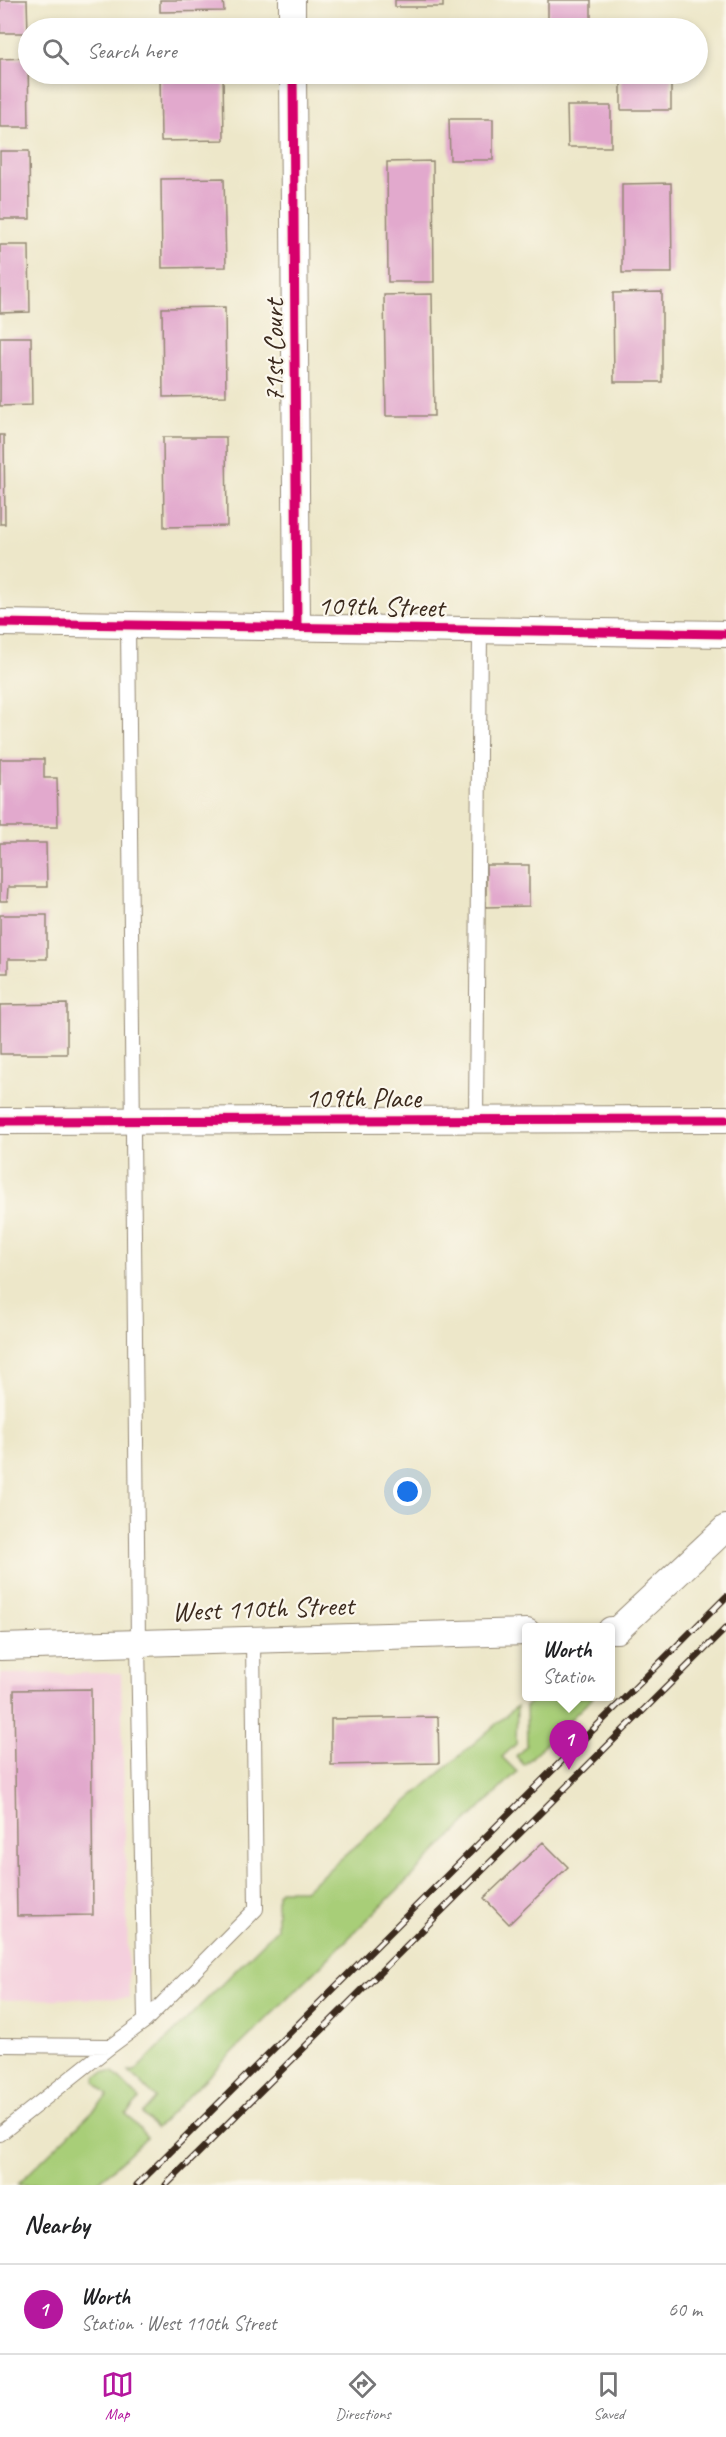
<!DOCTYPE html>
<html lang="en">
<head>
<meta charset="utf-8">
<style>
  body { margin:0; font-family:Caveat,sans-serif; background:#f6f6f6; color:#202124 }
  .you { position:absolute; left:408px; top:1492px; width:21px; height:21px; margin:-15px; border:4px solid #fff; border-radius:50%; background:#1a73e8; box-shadow:0 0 0 9px #1a73e833 }
  .badge { display:grid; place-items:center; width:39px; height:39px; border-radius:50%; background:#b5179e; color:#fff; font-size:20px; font-weight:700 }
  .pin { position:absolute; translate:-50% -50px; filter:drop-shadow(0 2px 3px #0008) }
  .pin::after { content:''; position:absolute; top:32px; width:21px; height:18px; background:inherit; clip-path:polygon(0 0,100% 0,50% 100%) }
  .popup { position:absolute; left:522px; top:1623px; width:93px; height:78px; box-sizing:border-box; display:grid; place-content:center; border-radius:6px; background:#fff; filter:drop-shadow(0 2px 4px #0005); font-size:20px; white-space:nowrap; color:#757577 }
  .popup b { font-size:22px; color:#202124 }
  .popup::after { content:''; position:absolute; left:50%; top:100%; margin-left:-12px; border:12px solid transparent; border-top-color:#fff }
  .list { margin:0; padding:0; list-style:none }
  h2 { display:flex; justify-content:space-between; align-items:center; height:78px; margin:0; padding:0 24px; font-size:26px }
  h2 small { font-size:20px; font-weight:400; color:#757577 }
  .list li { display:grid; grid-template-columns:39px 1fr auto; gap:18px; align-items:center; box-sizing:border-box; height:90px; padding:0 24px; border-top:2px solid #e0e0e0 }
  .list b { display:block; font-size:22px; white-space:nowrap }
  .list p { margin:0; font-size:20px; white-space:nowrap; color:#757577 }
  .list em { font-size:20px; font-style:normal; color:#757577 }
  .icon { flex:none; width:33px; height:33px; fill:none; stroke:currentColor; stroke-width:2; stroke-linecap:round; stroke-linejoin:round }
  .map { position:relative; flex:none; width:726px; height:2185px; overflow:hidden }
  .search { position:absolute; background:#fff; box-shadow:0 3px 9px #0003; left:18px; right:18px; top:18px; height:66px; display:flex; align-items:center; gap:15px; box-sizing:border-box; padding:0 21px; border-radius:33px; color:#757577; font-size:22px }
  .sheet { height:168px; background:#fff }
  nav { display:flex; justify-content:space-around; align-items:center; box-sizing:border-box; height:84px; border-top:2px solid #e0e0e0; background:#fff; font-size:16px; color:#757577 }
  nav a { display:grid; justify-items:center; gap:3px }
  nav .on { color:#b5179e }
  .map>svg:first-child { display:block }
</style>
</head>
<body>
<div class="map">
<svg width="726" height="2185" viewBox="0 0 726 2185">
  <rect width="100%" height="100%" fill="#fbf7ec"/>
  <filter id="ink" filterUnits="userSpaceOnUse"><feTurbulence type="fractalNoise" baseFrequency=".0167" numOctaves="2"/><feDisplacementMap in="SourceGraphic" scale="12" xChannelSelector="R" yChannelSelector="G"/><feConvolveMatrix kernelMatrix="1 2 1 2 8 2 1 2 1" color-interpolation-filters="sRGB"/></filter>
  <filter id="wash" filterUnits="userSpaceOnUse"><feTurbulence type="fractalNoise" baseFrequency=".008" numOctaves="4" result="noise"/><feDisplacementMap in="SourceGraphic" scale="24" xChannelSelector="R" yChannelSelector="G"/><feGaussianBlur stdDeviation="1.35" result="paint"/><feColorMatrix in="noise" values="0 0 0 0 0 0 0 0 0 0 0 0 0 0 0 0 0 1.4 0 .05"/><feComposite in="paint" operator="in"/></filter>
  <g filter="url(#wash)">
    <rect width="100%" height="100%" fill="#ede7c9"/>
    <path fill="#f4cfdd" d="M121,1673L129,1998L0,2000V1674Z"/>
    <path fill="#a8ce78" stroke="#727c4b" stroke-width="1.5" d="M536,1697H593L524,1765L516,1756L527,1745L526,1706Z
      M517,1706L516,1744L502,1757L517,1772L156,2128L142,2114L156,2098L129,2071H135L277,1929V1894L280,1890H305Z
      M103,2072H113L140,2099L126,2114L147,2137L95,2185H17L108,2096L95,2081L97,2076Z"/>
    <g id="blocks">
      <path fill="#e2a9cd" d="M0,0H27L28,33H0Z
        M160,0H223L224,11L160,12Z
        M395,0H443V7H395Z
        M548,0H591V21H548Z
        M28,58L29,127H0V59Z
        M160,74H223L224,140L161,141Z
        M621,74H671V110H621Z
        M567,106H611V147H568Z
        M449,119H493V160H450Z
        M0,151H29L30,219H0Z
        M433,161L434,282H388L387,162Z
        M224,178L226,267L162,268L161,179Z
        M671,183L672,273H622V184Z
        M0,245H29L30,312L0,313Z
        M662,292V382H614L613,293Z
        M432,294L434,416H386L384,295Z
        M225,307L226,396L163,397L162,308Z
        M0,337H31L32,405L0,406Z
        M0,435H4L5,524H0Z
        M163,437H226L227,526L164,527Z
        M0,759H44V778H57L58,827H0Z
        M0,843H46L47,887H8L7,901H0Z
        M486,865H529V906L486,907Z
        M0,915H47V959H8V973H0Z
        M67,1004V1054H0V1005Z
        M91,1689L93,1915L17,1916L14,1690Z
        M438,1717L439,1763L331,1765V1719Z
        M543,1842L568,1867L509,1924L484,1898Z"/>
    </g>
  </g>
  <g filter="url(#ink)">
    <use href="#blocks" fill-opacity="0" stroke="#948874" stroke-width="1.5"/>
    <g fill="none" stroke-linecap="round" stroke-linejoin="round">
      <defs>
        <path id="service" d="M128,625L138,1643L145,2021L256,1909L253,1640
          M476,1119L480,630
          M0,2045L111,2046
          M0,2134L111,2046L145,2021"/>
        <path id="minor" d="M292,0V28
          M293,74L297,627
          M0,623L726,634
          M0,1121L726,1119
          M611,1630H617L726,1528
          M0,1647L527,1632"/>
      </defs>
      <use href="#service" stroke="#948874" stroke-width="16"/>
      <use href="#minor" stroke="#948874" stroke-width="28"/>
      <use href="#service" stroke="#fff" stroke-width="14"/>
      <use href="#minor" stroke="#fff" stroke-width="26"/>
      <defs>
        <path id="rail" d="M137,2185L726,1597
          M166,2185L726,1628"/>
      </defs>
      <use href="#rail" stroke="#3b2a1e" stroke-width="7"/>
      <use href="#rail" stroke="#fbf7ec" stroke-width="4.5" stroke-dasharray="14" stroke-linecap="butt"/>
      <defs>
        <path id="cycleway" d="M293,74L297,627
          M0,623L726,634
          M0,1121L726,1119"/>
      </defs>
      <use href="#cycleway" stroke="#fbf7ec" stroke-width="13"/>
      <use href="#cycleway" stroke="#d6006c" stroke-width="9"/>
    </g>
  </g>
  <g text-anchor="middle" dominant-baseline="central" stroke-width="4.5" stroke-linejoin="round" paint-order="stroke">
    <g font-size="28" fill="#3b2a1e" stroke="#fbf7ec">
      <text transform="translate(273 351) rotate(-90)">71st Court</text>
      <text transform="translate(381 606) rotate(1)">109th Street</text>
      <text x="363" y="1097">109th Place</text>
      <text transform="translate(263 1608) rotate(-2)">West 110th Street</text>
    </g>
  </g>
</svg>
<div class="you"></div>
<div class="pin badge" style="left:569px;top:1770px">1</div>
<div class="popup"><b>Worth</b>Station</div>
<div class="search"><svg class="icon" aria-label="search" viewBox="0 0 24 24"><circle cx="10" cy="10" r="6"/><path d="M15 15l6 6"/></svg>Search here</div>
</div>
<section class="sheet">
<h2>Nearby<small></small></h2>
<ul class="list">
<li><span class="badge">1</span><div><b>Worth</b><p>Station · West 110th Street</p></div><em>60 m</em></li>
</ul>
</section>
<nav>
<a class="on"><svg class="icon" aria-label="map" viewBox="0 0 24 24"><path d="M3 6l6-2 6 2 6-2v14l-6 2-6-2-6 2zM9 4v14M15 6v14"/></svg>Map</a>
<a><svg class="icon" aria-label="directions" viewBox="0 0 24 24"><path d="M12 3l9 9-9 9-9-9zM9 14v-3h6M13 9l2 2-2 2"/></svg>Directions</a>
<a><svg class="icon" aria-label="saved" viewBox="0 0 24 24"><path d="M7 4h10v16l-5-4-5 4z"/></svg>Saved</a>
</nav>
</body>
</html>
